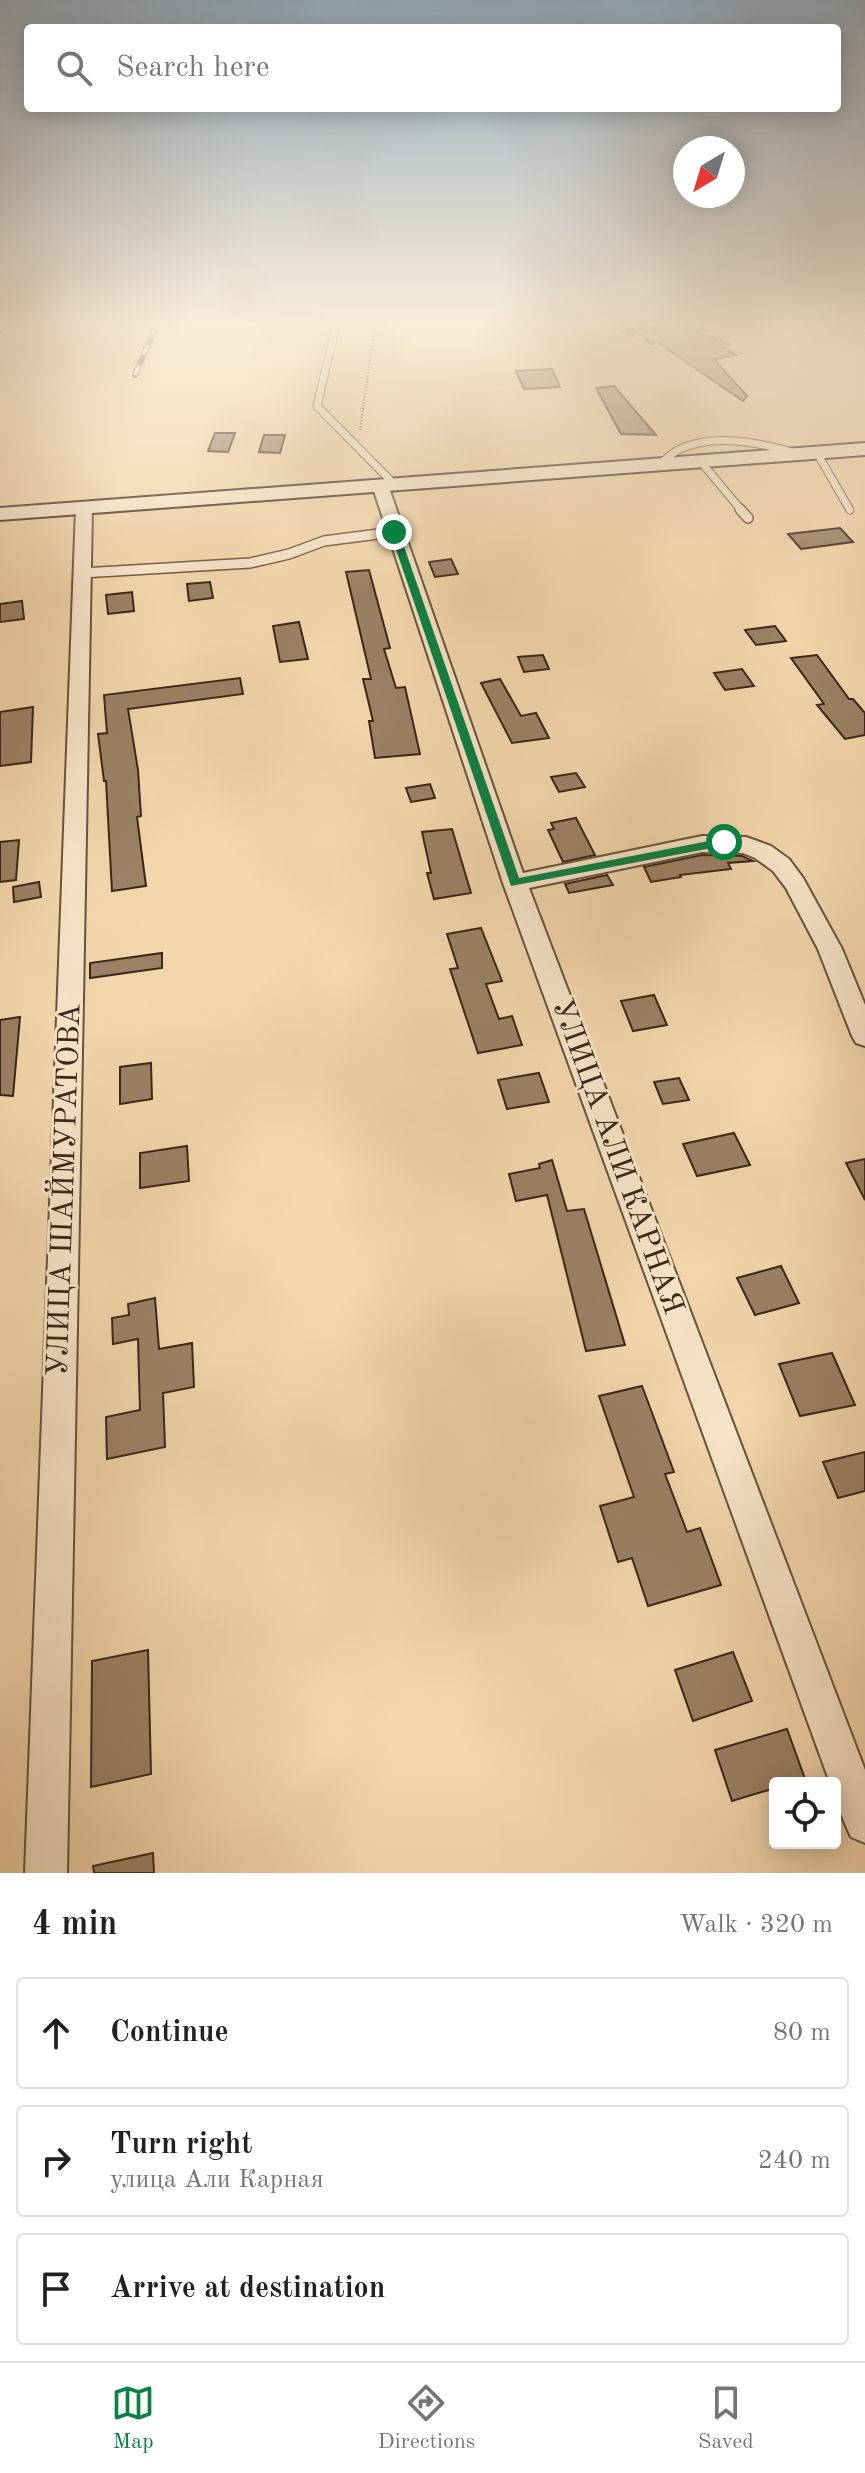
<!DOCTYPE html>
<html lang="en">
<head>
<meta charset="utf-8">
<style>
  body { margin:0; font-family:"Old Standard TT",serif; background:#f2f2f2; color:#202124 }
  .controls { position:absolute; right:24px; bottom:24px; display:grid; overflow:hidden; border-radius:8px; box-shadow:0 4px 20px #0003 }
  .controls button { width:72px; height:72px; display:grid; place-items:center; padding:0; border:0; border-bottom:2px solid #e0e0e0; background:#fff; color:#202124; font:40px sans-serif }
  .compass { position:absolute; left:673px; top:136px; width:72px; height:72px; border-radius:50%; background:#fff; box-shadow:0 4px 20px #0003; rotate:218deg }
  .stop { position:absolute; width:24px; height:24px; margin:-18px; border:6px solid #0b8043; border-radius:50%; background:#fff }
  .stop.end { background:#0b8043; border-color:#fff; box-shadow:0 2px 8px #0008 }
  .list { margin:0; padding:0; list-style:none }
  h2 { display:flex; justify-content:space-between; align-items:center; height:104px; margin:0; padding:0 32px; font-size:34px }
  h2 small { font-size:26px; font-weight:400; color:#757577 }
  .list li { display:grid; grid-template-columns:52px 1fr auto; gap:24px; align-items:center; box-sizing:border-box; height:112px; margin:0 16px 16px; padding:0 16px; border:2px solid #e0e0e0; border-radius:8px }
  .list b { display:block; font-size:30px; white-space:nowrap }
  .list p { margin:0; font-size:26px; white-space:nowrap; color:#757577 }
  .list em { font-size:26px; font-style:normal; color:#757577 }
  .icon { flex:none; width:44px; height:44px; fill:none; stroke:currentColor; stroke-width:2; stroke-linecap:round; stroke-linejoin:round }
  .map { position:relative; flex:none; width:865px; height:1873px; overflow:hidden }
  .search { position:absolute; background:#fff; box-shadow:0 4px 20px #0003; left:24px; right:24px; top:24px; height:88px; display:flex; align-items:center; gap:20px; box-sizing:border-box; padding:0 28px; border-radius:8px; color:#757577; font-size:30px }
  .sheet { height:488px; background:#fff }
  nav { display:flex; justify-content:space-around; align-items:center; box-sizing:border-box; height:112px; border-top:2px solid #e0e0e0; background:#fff; font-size:22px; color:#757577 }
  nav a { display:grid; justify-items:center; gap:4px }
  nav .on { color:#0b8043 }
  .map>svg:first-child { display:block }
</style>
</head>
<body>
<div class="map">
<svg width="865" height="1873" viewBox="0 0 865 1873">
  <rect width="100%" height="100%" fill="#f4d7ac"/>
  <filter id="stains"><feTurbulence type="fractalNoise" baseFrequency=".0025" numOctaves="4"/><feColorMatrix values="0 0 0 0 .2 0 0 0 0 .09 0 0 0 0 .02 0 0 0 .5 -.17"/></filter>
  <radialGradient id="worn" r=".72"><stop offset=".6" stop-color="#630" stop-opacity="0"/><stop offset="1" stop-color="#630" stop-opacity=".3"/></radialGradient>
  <path fill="#9b8266" stroke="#3a251a" stroke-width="2" d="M634,326H685L728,344L721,345L736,355L714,359L747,396L743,401L657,342L664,339Z
    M552,369L560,387L524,389L516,371Z
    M614,386L656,435L621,434L596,388Z
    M215,433H235L228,452L208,451Z
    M264,435H285L280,453L259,452Z
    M840,528L853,542L801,549L788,534Z
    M451,559L458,574L435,577L429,562Z
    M369,570L390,648L384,649L396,688L405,687L420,754L375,758L369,721H373L363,679H371L346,572Z
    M210,582L213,598L189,601L187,584Z
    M132,592L134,611L108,614L106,595Z
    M22,601L24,619L0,622V604Z
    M299,622L308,659L280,662L273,626Z
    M775,626L786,641L756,645L745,630Z
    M543,655L549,669L524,672L518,657Z
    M817,655L849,699H853L865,713V735L845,739L817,705L824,704L791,658Z
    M742,669L754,686L725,690L714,673Z
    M240,678L243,694L128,709L138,770L141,816L137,817L146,886L112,891L106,781H104L98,734L107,733L104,695Z
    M500,679L521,716L536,713L549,738L512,743L481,683Z
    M33,707L31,762L0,766V712Z
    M576,773L585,787L559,792L551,777Z
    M430,784L435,798L411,802L406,788Z
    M576,818L595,855L563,862L548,830L554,829L551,823Z
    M452,829L471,893L434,899L427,873H431L422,832Z
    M19,840L16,880L0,882V842Z
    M702,855L742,856L753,861L728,863L731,869L680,875L681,877L651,882L644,867Z
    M607,875L613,885L569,893L565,884Z
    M39,882L41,897L14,902L13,887Z
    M481,928L502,981L486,984L499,1019L512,1016L522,1045L478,1053L450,969L458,968L447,934Z
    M162,953V968L90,978V963Z
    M654,995L667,1025L633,1031L621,1001Z
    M20,1017L13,1096L0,1095V1020Z
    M151,1063L152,1099L120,1104V1067Z
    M539,1073L549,1102L507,1109L498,1080Z
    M679,1078L689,1100L663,1104L654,1082Z
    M734,1133L750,1165L697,1176L683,1144Z
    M187,1146L189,1181L140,1188V1153Z
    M865,1159V1200L846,1163Z
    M552,1160L567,1211L584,1209L625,1345L586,1351L547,1195L516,1201L509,1174L540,1168L539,1164Z
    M781,1266L799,1303L755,1315L737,1278Z
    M155,1298L159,1349L192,1343L194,1387L163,1393L165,1447L107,1459L106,1417L140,1410L138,1339L113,1344L112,1318L129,1315L128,1304Z
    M832,1353L855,1405L800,1416L779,1364Z
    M642,1386L674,1472L665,1474L687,1532L700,1528L721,1585L648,1606L632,1558L618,1562L600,1506L634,1497L599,1396Z
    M865,1452V1491L838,1498L823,1462Z
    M148,1650L151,1774L91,1787L92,1661Z
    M733,1652L752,1701L693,1721L675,1670Z
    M787,1729L805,1779L775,1783V1788L732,1801L715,1750Z
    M153,1853L154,1873H94L93,1866Z"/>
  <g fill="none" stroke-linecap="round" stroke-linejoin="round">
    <defs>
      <path id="lane-far1" d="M336,326L317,406L396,486
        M817,453L850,510
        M701,462L742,511
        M658,465C665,460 671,454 678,450C713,432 760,443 796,453"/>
      <path id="lane" d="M740,509L748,518
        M82,573L250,563L289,554L324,541L394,532"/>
      <path id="street" d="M381,483L389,488L523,873L702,836L746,837L771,846L789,859L803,878L842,949L865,1005V1046L856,1043L852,1036L818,949L786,888L773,871L755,858L743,853L702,852L529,888L865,1770V1843L851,1837C843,1820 835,1802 835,1783H830L503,883L373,488Z
        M84,503L92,508L67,1873H25L76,508Z"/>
      <path id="secondary" d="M865,443V455L0,520V508Z"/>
    </defs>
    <use href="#lane-far1" stroke="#68523e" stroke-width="9"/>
    <use href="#lane" stroke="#68523e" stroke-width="12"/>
    <use href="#street" stroke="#68523e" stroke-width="4"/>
    <use href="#secondary" stroke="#3a251a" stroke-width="4"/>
    <path stroke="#3a251a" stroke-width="2" stroke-dasharray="1 2" stroke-linecap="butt" d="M360,430L375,326"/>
    <use href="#lane-far1" stroke="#f8e5c9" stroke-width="7"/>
    <use href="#lane" stroke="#f8e5c9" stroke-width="9"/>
    <use href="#street" fill="#f8e5c9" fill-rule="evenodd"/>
    <use href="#secondary" fill="#f8e5c9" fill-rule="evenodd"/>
    <defs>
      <path id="rail" d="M615,326L652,342
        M0,330L2,326
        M135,375L156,326"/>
    </defs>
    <use href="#rail" stroke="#3a251a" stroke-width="6"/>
    <use href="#rail" stroke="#f8e5c9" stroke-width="4" stroke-dasharray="11" stroke-linecap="butt"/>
  </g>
  <linearGradient id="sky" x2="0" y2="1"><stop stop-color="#93aabc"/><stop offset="0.55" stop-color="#faedda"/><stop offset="1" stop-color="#faedda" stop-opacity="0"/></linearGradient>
  <rect width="865" height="588" fill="url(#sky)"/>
  <path fill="#0b8043" d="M394,529L399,532L519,878L724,838L728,839V845L511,886L390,532Z"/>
  <g text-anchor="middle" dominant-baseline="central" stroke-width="6" stroke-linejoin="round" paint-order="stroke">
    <g font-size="30" fill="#3a251a" stroke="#f8e5c9">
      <text transform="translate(617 1157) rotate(70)">УЛИЦА АЛИ КАРНАЯ</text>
      <text transform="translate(65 1190) rotate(-88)">УЛИЦА ШАЙМУРАТОВА</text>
    </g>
  </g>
  <rect width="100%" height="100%" filter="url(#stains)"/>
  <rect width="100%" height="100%" fill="url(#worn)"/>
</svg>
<div class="controls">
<button><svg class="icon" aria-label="locate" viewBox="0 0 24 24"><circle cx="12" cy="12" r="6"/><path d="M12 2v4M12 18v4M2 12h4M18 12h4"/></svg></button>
</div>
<svg class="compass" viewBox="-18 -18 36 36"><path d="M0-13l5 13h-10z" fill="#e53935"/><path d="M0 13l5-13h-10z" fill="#757577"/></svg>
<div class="stop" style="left:724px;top:842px"></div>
<div class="stop end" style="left:394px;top:532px"></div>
<div class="search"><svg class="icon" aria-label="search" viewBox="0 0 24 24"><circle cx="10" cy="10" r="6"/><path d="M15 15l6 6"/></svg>Search here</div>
</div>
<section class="sheet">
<h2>4 min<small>Walk · 320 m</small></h2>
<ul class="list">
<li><svg class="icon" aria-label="ahead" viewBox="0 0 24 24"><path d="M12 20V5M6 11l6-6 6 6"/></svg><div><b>Continue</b></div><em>80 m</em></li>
<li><svg class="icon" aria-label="right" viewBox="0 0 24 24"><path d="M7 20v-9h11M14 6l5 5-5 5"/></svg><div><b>Turn right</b><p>улица Али Карная</p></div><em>240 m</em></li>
<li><svg class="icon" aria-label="arrive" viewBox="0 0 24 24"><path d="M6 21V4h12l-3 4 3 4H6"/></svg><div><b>Arrive at destination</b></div></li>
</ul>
</section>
<nav>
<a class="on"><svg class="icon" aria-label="map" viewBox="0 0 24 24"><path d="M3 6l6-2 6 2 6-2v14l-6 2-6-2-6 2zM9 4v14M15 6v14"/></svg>Map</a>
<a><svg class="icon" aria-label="directions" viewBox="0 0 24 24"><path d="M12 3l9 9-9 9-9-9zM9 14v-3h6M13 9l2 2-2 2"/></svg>Directions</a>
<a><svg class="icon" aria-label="saved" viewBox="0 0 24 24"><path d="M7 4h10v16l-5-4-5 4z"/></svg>Saved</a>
</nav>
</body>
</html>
